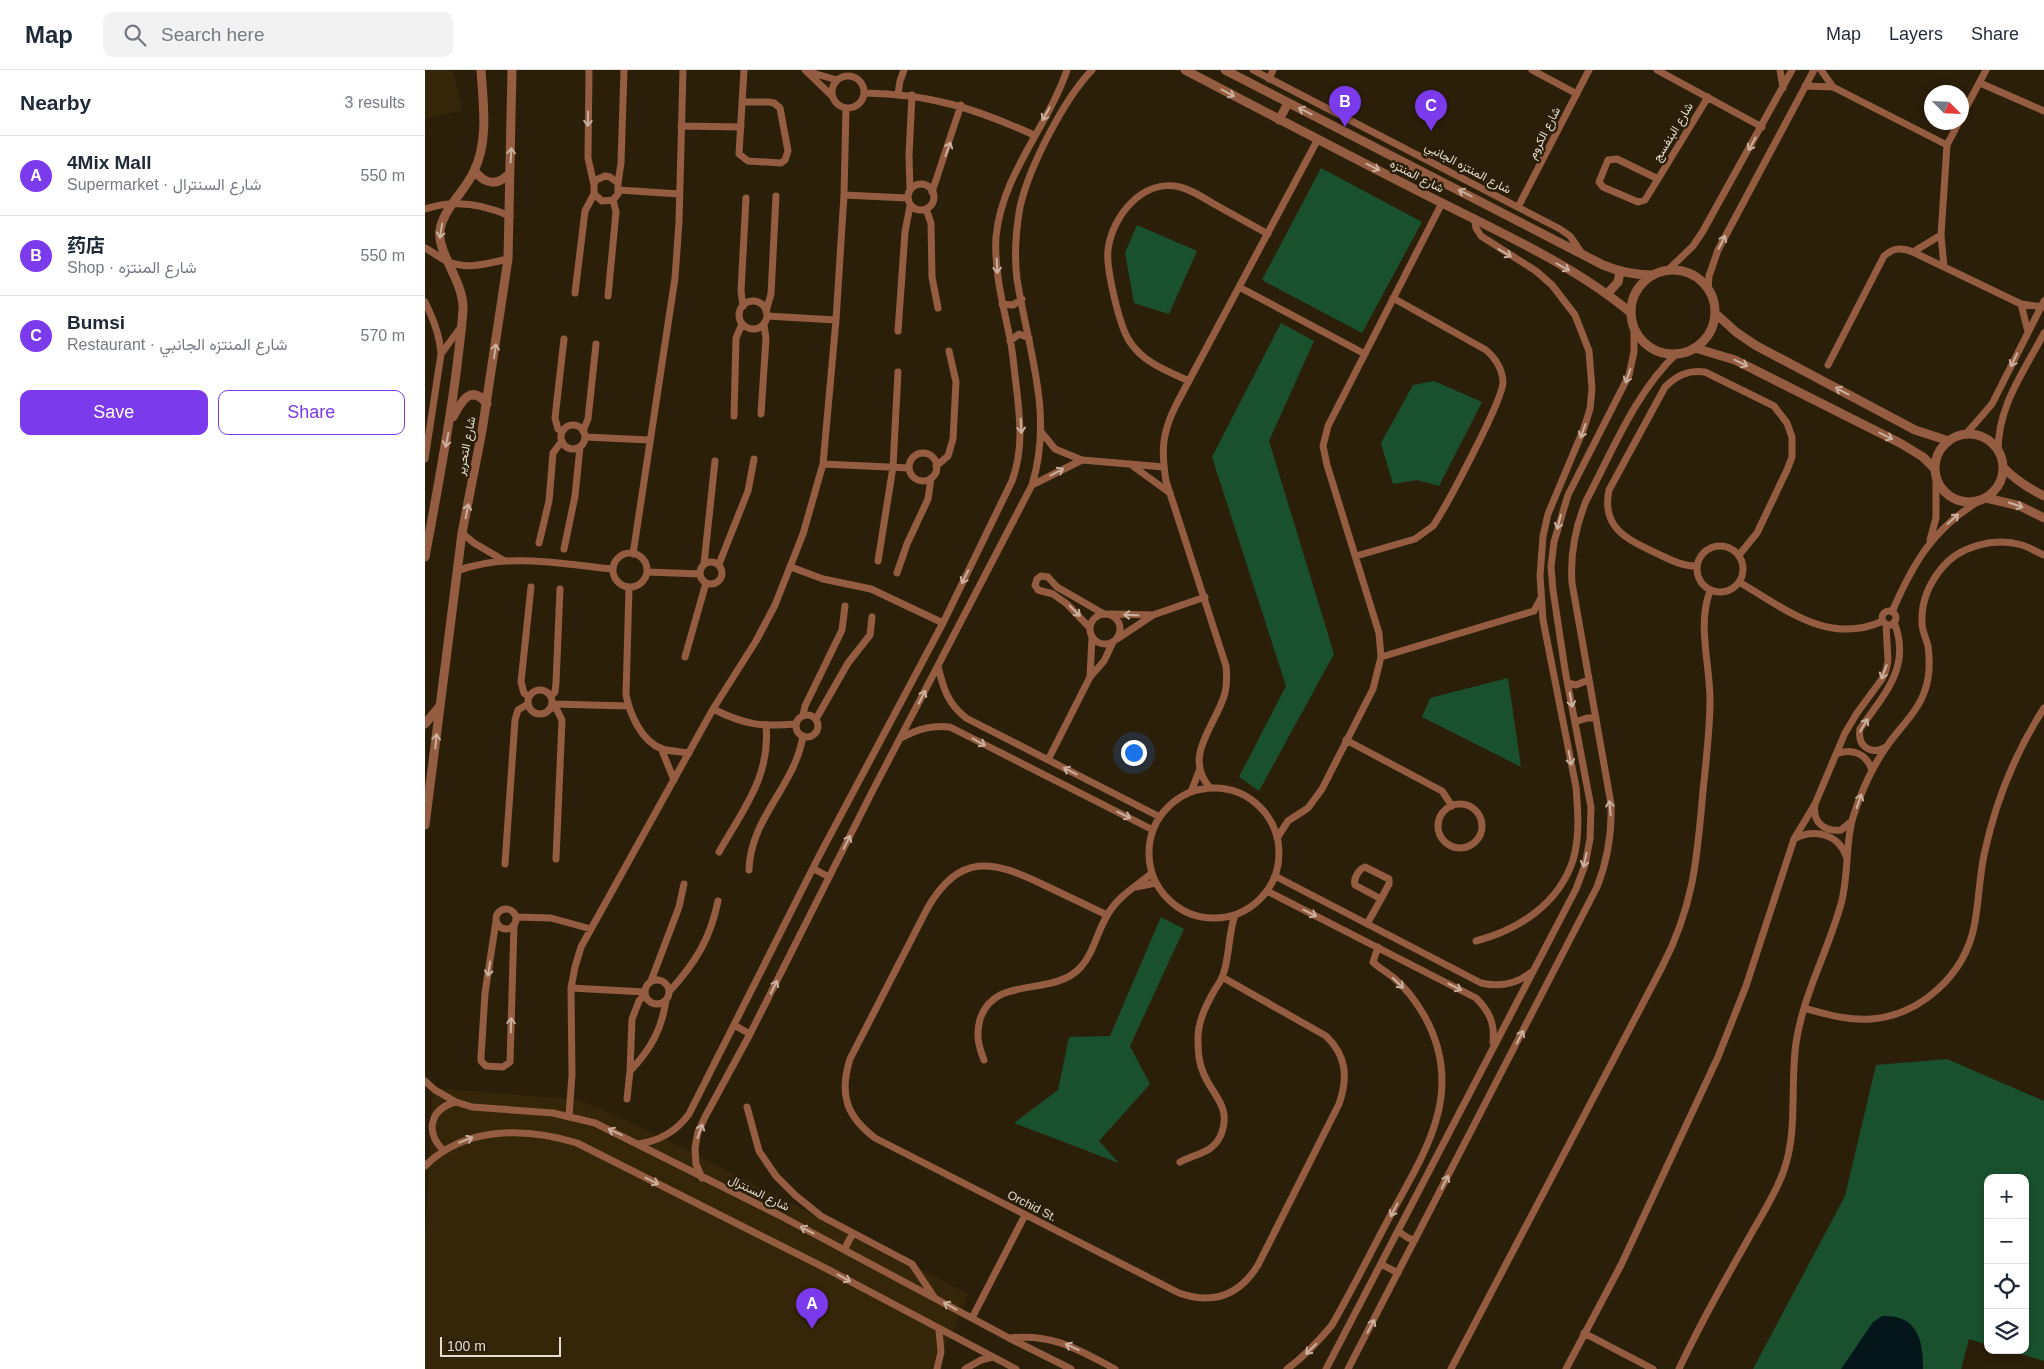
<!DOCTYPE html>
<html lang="en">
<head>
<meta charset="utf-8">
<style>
  body { margin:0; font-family:Arial,Vazirmatn,"Noto Sans SC",sans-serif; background:#f2f2f3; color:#1f2937 }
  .controls { position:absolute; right:15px; bottom:15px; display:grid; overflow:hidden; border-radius:10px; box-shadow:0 2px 8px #0003 }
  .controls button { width:45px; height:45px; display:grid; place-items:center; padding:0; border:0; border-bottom:1px solid #e0e1e3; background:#fff; color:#1f2937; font:25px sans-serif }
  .compass { position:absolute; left:1499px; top:15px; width:45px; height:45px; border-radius:50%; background:#fff; box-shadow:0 2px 8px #0003; rotate:114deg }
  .scale { position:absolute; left:15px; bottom:12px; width:121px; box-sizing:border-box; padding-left:5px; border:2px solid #e5ddd0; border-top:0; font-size:14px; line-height:18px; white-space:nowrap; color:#e5ddd0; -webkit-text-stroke:4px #2c1f0a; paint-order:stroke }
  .you { position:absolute; left:708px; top:682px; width:18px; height:18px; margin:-12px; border:4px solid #fff; border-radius:50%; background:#1a73e8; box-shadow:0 0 0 8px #1a73e833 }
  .badge { display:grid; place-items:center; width:32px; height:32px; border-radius:50%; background:#7c3aed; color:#fff; font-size:16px; font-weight:700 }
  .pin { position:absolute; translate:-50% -41px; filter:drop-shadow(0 1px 2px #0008) }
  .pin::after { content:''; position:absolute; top:26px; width:18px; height:15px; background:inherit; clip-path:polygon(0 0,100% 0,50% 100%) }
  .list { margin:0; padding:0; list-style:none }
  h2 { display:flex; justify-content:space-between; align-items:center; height:65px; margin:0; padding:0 20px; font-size:21px }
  h2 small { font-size:16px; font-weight:400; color:#747a83 }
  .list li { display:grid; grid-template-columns:32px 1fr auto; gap:15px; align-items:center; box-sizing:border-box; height:80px; padding:0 20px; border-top:1px solid #e0e1e3 }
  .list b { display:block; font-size:19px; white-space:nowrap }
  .list p { margin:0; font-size:16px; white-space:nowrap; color:#747a83 }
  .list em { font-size:16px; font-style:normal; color:#747a83 }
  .actions { display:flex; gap:10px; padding:15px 20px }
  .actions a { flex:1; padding:11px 0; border:1px solid #7c3aed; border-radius:10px; text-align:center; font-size:18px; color:#7c3aed }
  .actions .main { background:#7c3aed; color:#fff }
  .icon { flex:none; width:28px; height:28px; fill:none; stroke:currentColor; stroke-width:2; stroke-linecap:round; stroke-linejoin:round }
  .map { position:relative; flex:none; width:1619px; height:1299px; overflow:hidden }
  header { display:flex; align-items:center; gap:30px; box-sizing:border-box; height:70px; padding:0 25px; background:#fff; border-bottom:1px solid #e0e1e3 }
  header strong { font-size:24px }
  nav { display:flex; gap:28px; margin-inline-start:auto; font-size:18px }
  .search { width:350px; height:45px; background:#f2f2f3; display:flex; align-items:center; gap:12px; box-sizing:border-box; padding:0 18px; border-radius:10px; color:#747a83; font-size:19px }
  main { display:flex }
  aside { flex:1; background:#fff }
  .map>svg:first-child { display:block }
</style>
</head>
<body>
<header>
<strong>Map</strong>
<div class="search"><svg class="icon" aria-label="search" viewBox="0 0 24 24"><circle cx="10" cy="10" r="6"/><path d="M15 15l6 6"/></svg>Search here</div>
<nav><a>Map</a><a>Layers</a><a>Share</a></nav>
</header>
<main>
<aside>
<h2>Nearby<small>3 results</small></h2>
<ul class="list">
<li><span class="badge">A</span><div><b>4Mix Mall</b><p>Supermarket · شارع السنترال</p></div><em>550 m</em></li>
<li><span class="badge">B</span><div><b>药店</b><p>Shop · شارع المنتزه</p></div><em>550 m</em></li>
<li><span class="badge">C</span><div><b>Bumsi</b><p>Restaurant · شارع المنتزه الجانبي</p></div><em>570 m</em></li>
</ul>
<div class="actions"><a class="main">Save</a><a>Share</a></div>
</aside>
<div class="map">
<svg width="1619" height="1299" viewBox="0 0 1619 1299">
  <rect width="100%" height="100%" fill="#2c1f0a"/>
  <path fill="#362609" d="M0,0H28L37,40L0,49Z
    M8,1018L148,1029L170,1036L244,1071L544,1224L510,1299H0V1168Z"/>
  <path fill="#19512f" d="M896,98L997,152L937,263L837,210Z
    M712,155L772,181L744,244L709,233L700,183Z
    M856,253L889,271L844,371L909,584L834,721L814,707L861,616L787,387Z
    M1009,311L1057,332L1014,416L992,410L968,414L956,373L988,315Z
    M1083,608L1096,697L997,647L1005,628Z
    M736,847L759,859L705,976L725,1014L674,1071L694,1093L589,1053L633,1020L644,967L685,966Z
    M1522,989L1619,1031V1291L1583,1280H1600V1108H1563V1275L1544,1269L1536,1299H1328L1420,1126L1451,995Z"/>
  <path fill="#05161b" d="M1457,1246C1493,1245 1498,1270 1498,1299H1416L1448,1252Z"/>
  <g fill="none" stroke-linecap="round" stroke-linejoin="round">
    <path stroke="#945c40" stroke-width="7" d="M164,0L163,88L169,115
      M380,0L407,26
      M828,0L1135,159L1145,166L1158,185
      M1107,0L1152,24
      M1232,0L1337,57
      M1355,0L1358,18
      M1396,0L1408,17
      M384,2L412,10
      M407 22a16 16 0 1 1 32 0a16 16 0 1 1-32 0Z
      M844,9L848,0
      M1555,13L1619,41
      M1380,16L1408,17L1522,75
      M439,23C505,24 549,38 609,65
      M473,24L475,11L479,0
      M318,32H344L349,33L355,38L363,81L360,90L356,93L323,91L314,84L319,0
      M1536,47L1561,0
      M256,56L316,57
      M1233,109L1220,130L1213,132L1178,117L1174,112L1183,90L1192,89L1233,109L1283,27
      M193,113L196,93L199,0
      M483 127a13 13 0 1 1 26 0a13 13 0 1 1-26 0Z
      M194,120L254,124
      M485,120L484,85L487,25
      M507,122L536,35
      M419,125L482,128
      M1093,137L1164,0
      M0,139C29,129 58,134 85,146
      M501,139L506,153L507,207L513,238
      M1049,148L1051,158L1056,166L1111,201L1127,215L1150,245L1164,281L1167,319L1165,339L1159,358L1123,444L1118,466L1115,506L1118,550L1151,717C1153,741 1155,767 1148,790C1134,834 1093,860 1051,871
      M0,178C8,182 16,189 24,192C44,200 64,193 83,189
      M1488,182L1516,165
      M1519,197L1516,165L1522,75L1534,52
      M1243,200L1268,176L1278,161L1367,0
      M814,217L940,284
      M1283,219L1284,206L1293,180L1389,0
      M150,223L160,141L169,124V115L171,110L180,106L185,107L193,113V124L188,130L177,131L169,124
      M183,226L191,142L188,130
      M314 245a14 14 0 1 1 28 0a14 14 0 1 1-28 0Z
      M0,232C8,248 15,265 16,284
      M577,234L588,235L597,229
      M1596,234L1603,262
      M318,236L316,221L321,128
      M341,241L346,224L351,126
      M342,246L411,250
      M473,261L480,162L485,136
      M585,271L594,264L604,268
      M1403,295L1459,186C1468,178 1476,177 1488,182L1596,234L1619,237
      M764,311C742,301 719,293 705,272C694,256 681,198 683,180C687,146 718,108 755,117C767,120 779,128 789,134C807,144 825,154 843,164
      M336,344L341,268L339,255
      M309,346L311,268L317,254
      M136 367a12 12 0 1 1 24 0a12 12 0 1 1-24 0Z
      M158,361L163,349L171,274
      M137,362L133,359L130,348L139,269
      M617,363L630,379L657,390L739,397
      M1541,364L1567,334L1619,231
      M160,367L225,370
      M1573,381C1573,335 1599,302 1619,263
      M484 397a14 14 0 1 1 28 0a14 14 0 1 1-28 0Z
      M0,389L16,284L36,257
      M398,394L484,398
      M705,394L745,423
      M511,396L523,386L528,369L531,312L524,281
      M607,415L657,390
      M37,463L49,473L78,490
      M1505,470L1511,448V409
      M114,473L124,431L128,383L137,371
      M1272 499a23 23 0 1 1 46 0a23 23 0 1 1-46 0Z
      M139,479L150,426L155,377
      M188 500a17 17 0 1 1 34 0a17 17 0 1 1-34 0Z
      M208,484L250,208L254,152L258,0
      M931,486L990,469L1008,456C1021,437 1078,330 1078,312C1077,298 1071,289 1061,280L968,228
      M453,491L468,397L473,302
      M275 503a11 11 0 1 1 22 0a11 11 0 1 1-22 0Z
      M279,494L290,391
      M294,494L323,421L329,389
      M1271,496C1256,496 1244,489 1231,483C1202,469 1176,458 1184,420L1240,317C1252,305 1263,300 1280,302L1349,336L1362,353L1367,367V387L1362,400L1332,463L1314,485
      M366,497L398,509L446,519L518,553
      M32,501C82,482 137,494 188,499
      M222,502L275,504
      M472,503L482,474L503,429L506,408
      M1314,512C1359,538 1403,576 1458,551
      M204,517L201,625C205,644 216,671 237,679C245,681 255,682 264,683
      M1457 548a7 7 0 1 1 14 0a7 7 0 1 1-14 0Z
      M1467,542C1488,493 1509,457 1556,430
      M686,544L728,545
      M665 559a15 15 0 1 1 30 0a15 15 0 1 1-30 0Z
      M665,558L642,534L628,524L613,520L610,515L612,509L616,506L623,507L632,517L679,544
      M692,569L728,545L780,527
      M260,587L281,513
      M956,587L1109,541L1116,528
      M513,596C518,618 523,634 541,648L735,747
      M665,607L667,567
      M1143,613L1151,615L1163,610
      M103 632a12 12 0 1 1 24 0a12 12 0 1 1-24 0Z
      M126,626L130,622L131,613L135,519
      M104,627L99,623L96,612L106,517
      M128,634L203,636
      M127,636L132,640L137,650L131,789
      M288,639C320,655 337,657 371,654
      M378,645L380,636L417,560L420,536
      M371 656a11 11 0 1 1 22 0a11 11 0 1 1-22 0Z
      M391,649L423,593L445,565L447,547
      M1150,652L1162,648H1171
      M476,668C493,659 506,655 525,657L728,760
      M921,670L1017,721L1027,736
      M1461,677C1446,686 1432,676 1435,659C1459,624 1487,597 1469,552
      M236,678L249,710
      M1411,684C1427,678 1441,683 1447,700
      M623,690L665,607L679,591L688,572
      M785,718C757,686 791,656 800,623C802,614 802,605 801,596L741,411C736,380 737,363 751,335L893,69
      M724 783a65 65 0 1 1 130 0a65 65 0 1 1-130 0Z
      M766,722L774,701
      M1390,734C1387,752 1399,762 1416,760L1427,751
      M1013 756a22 22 0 1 1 44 0a22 22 0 1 1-44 0Z
      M852,768L863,751L883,738L897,719L948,619L956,587L954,563L902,395L898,376L903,356L1017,133
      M1369,769C1390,758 1415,764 1422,789
      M294,782C317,741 346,706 341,656
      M80,794L90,650L93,640L103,634
      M940,797L964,809V814L956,829L930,815C928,809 934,799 940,797Z
      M389,799L404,807
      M324,800C325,748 370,716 378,666
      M850,806L1056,913C1074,917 1090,915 1105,903
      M711,817L731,813
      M842,821L1051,928C1064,941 1070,953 1068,972
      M71 849a10 10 0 1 1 20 0a10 10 0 1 1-20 0Z
      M682,845C661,835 640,825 619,815C568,790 534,782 502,839L425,989C414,1024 421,1046 450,1068L754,1223C788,1235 814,1226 833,1195L914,1034C923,1008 922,986 901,966L797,907
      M92,847L126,848L166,859
      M71,851L60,923L56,987V991L61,996L78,997L85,992L89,855
      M942,854L956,829
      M220 922a12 12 0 1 1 24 0a12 12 0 1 1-24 0Z
      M226,911L254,837L259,814
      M146,918L220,922
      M244,922C270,893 285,870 293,831
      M1379,938C1401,944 1423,951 1446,949C1496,945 1539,905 1549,857C1554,833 1554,809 1559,785C1570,733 1590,683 1619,638
      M309,955L325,964
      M559,990C553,975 551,964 555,949C570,904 626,928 655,898C669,883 672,861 683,844C693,826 712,816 727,803
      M205,1001C226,979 237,959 241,930
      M0,1011L10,1020L31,1032L47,1037L128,1043L170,1053L354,1145L584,1268L646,1299
      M202,1029L205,1001L207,949L214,931L220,924
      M322,1037L334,1081L351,1106L370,1125L396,1146L487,1194L509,1227
      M144,1046L147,1005L146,918L150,897L156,877L288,639L331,571L350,535L378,464L398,394L411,250L419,125L421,38
      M213,1074C235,1071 251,1062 264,1044L393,788L518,553L587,411C599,378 595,348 591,314C589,299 588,283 585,268C578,235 569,201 571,167C577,104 622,58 642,0
      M19,1081C0,1063 4,1039 31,1032
      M755,1092C772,1083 790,1083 797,1062C806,1035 786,1024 778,1002C774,993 773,982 773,972C772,954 780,937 789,921C792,916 796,911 798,905C805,885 803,865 810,845
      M0,1096C40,1056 101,1057 152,1073L404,1200L591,1299
      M277,1108L271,1094L270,1078L273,1062L280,1047L325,964L447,722L607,415C629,343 603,280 592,209C589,186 591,160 595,137C604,97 639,29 667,0
      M973,1161L983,1168L990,1170
      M419,1180L428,1163
      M956,1194L973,1203
      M547,1248L600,1145
      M1159,1263L1228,1299
      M585,1268C628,1263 654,1280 690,1299
      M512,1299L516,1282L514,1260
      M540,1299L556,1290L568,1287
      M862,1299C880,1286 893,1272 907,1255C927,1220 945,1184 964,1148C1000,1082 1041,1022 1000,947C992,933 981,918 969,908C962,902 954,898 948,892L953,877
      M901,1299L1151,819L1160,795L1165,769L1166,737L1140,600L1128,520L1126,497L1129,472L1143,425L1204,305L1209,282V258
      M923,1299L1172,817C1183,789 1187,763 1186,734L1147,513C1145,484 1150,458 1161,431C1188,380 1210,323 1252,283
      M1026,1299L1237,897C1269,835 1272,789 1278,721C1281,691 1285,660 1285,630C1285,594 1272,555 1285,521
      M1141,1299L1196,1195L1293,987L1321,916L1369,769L1390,734L1420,663L1432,643L1457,609L1461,600L1463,591L1461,554
      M1254,1299C1274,1256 1297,1215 1321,1173C1334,1149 1350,1126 1359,1100C1373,1060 1365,1015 1371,973C1378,925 1403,881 1416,834C1424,805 1420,774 1428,747C1436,722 1447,697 1462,676C1475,657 1493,642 1500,620C1505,606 1505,591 1503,576C1501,568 1497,561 1497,553C1496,533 1504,514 1516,499C1534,476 1569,467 1597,475C1604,477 1611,482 1619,485"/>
    <path stroke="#945c40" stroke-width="9" d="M760,0C844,44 928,88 1013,131C1077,163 1151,197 1206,243
      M800,0L1178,195C1195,202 1209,205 1227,205
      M854,50L863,33
      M50,101C60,115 73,116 85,103
      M1206 242a42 42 0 1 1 84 0a42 42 0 1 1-84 0Z
      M1183,223L1193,212L1195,202
      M1290,243L1311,262L1330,275L1490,360L1524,371
      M1270,278L1310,290L1475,373L1498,387L1510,399
      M28,347C36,332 46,313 62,334
      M1510 398a34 34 0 1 1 68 0a34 34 0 1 1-68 0Z
      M1578,397C1590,410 1603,418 1619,426
      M1561,428L1595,436L1619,448
      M0,487C12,423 24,360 32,296C34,277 37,258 38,239C39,212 11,181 15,160C19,137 40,122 49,101C64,71 58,32 56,0
      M0,654L14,637
      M0,755L37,463L57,361L83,189L87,0"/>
  </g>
  <defs><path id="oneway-shaft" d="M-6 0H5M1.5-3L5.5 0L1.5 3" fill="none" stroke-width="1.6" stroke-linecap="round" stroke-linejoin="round" transform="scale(1.25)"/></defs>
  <g stroke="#c9b09e">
    <use href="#oneway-shaft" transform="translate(803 23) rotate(28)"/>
    <use href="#oneway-shaft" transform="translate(880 41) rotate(-153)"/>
    <use href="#oneway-shaft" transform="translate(621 44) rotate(119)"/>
    <use href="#oneway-shaft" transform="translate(163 49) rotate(91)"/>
    <use href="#oneway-shaft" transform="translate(1327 74) rotate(119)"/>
    <use href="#oneway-shaft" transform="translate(523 79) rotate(-70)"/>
    <use href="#oneway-shaft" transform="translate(86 85) rotate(-87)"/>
    <use href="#oneway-shaft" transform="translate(948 97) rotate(27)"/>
    <use href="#oneway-shaft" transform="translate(1040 123) rotate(-153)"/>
    <use href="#oneway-shaft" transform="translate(16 161) rotate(99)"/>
    <use href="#oneway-shaft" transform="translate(1297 172) rotate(-63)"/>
    <use href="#oneway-shaft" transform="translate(1080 183) rotate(31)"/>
    <use href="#oneway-shaft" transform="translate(572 196) rotate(87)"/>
    <use href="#oneway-shaft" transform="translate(1138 197) rotate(29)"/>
    <use href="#oneway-shaft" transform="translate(70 281) rotate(-82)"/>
    <use href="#oneway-shaft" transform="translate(1589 290) rotate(116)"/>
    <use href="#oneway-shaft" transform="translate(1316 293) rotate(26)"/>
    <use href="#oneway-shaft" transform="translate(1203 306) rotate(109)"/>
    <use href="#oneway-shaft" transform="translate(1417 321) rotate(-152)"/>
    <use href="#oneway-shaft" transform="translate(596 356) rotate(87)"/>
    <use href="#oneway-shaft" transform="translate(1158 361) rotate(110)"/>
    <use href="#oneway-shaft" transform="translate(1461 366) rotate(27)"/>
    <use href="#oneway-shaft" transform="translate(22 370) rotate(101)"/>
    <use href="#oneway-shaft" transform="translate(632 402) rotate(-28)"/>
    <use href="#oneway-shaft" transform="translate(1591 435) rotate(19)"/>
    <use href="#oneway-shaft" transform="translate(42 441) rotate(-79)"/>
    <use href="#oneway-shaft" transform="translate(1528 449) rotate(-42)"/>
    <use href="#oneway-shaft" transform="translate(1134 452) rotate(105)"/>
    <use href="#oneway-shaft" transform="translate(540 507) rotate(116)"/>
    <use href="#oneway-shaft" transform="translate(650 541) rotate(45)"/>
    <use href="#oneway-shaft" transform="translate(706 545) rotate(-178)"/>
    <use href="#oneway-shaft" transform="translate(1459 602) rotate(111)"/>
    <use href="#oneway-shaft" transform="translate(497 627) rotate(-63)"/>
    <use href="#oneway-shaft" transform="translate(1146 630) rotate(80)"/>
    <use href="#oneway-shaft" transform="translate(1439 655) rotate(-60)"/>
    <use href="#oneway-shaft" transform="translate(11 671) rotate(-84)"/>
    <use href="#oneway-shaft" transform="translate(554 672) rotate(29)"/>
    <use href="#oneway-shaft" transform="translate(1145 688) rotate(79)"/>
    <use href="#oneway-shaft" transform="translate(645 701) rotate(-153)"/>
    <use href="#oneway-shaft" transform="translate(1434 731) rotate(-71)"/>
    <use href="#oneway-shaft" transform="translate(1185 738) rotate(-95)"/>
    <use href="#oneway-shaft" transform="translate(699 745) rotate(26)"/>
    <use href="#oneway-shaft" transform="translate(422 772) rotate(-63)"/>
    <use href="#oneway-shaft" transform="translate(1160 790) rotate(103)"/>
    <use href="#oneway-shaft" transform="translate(885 843) rotate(27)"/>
    <use href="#oneway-shaft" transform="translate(64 899) rotate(99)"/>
    <use href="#oneway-shaft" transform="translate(973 913) rotate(44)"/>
    <use href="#oneway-shaft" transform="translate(349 917) rotate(-63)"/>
    <use href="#oneway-shaft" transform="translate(1030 917) rotate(27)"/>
    <use href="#oneway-shaft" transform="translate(86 955) rotate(-88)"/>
    <use href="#oneway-shaft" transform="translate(1095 967) rotate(-63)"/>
    <use href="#oneway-shaft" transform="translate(275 1061) rotate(-70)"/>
    <use href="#oneway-shaft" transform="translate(190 1062) rotate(-155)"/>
    <use href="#oneway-shaft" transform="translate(41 1070) rotate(-21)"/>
    <use href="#oneway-shaft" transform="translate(227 1111) rotate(27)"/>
    <use href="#oneway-shaft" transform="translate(1020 1112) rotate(-63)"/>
    <use href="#oneway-shaft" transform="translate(969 1140) rotate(118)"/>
    <use href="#oneway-shaft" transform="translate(382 1160) rotate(-152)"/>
    <use href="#oneway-shaft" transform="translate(419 1208) rotate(29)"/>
    <use href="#oneway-shaft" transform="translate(525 1236) rotate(-151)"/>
    <use href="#oneway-shaft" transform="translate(946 1256) rotate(-62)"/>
    <use href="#oneway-shaft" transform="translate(647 1277) rotate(-155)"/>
    <use href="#oneway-shaft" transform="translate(886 1279) rotate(136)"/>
  </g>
  <g text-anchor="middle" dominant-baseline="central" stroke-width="5" stroke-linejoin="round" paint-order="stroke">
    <g font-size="12" fill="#e5ddd0" stroke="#2c1f0a">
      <text transform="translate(1248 62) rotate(-59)">شارع البنفسج</text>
      <text transform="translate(1119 63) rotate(-63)">شارع الكروم</text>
      <text transform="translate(1043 98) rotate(28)">شارع المنتزه الجانبي</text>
      <text transform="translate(992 106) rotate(27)">شارع المنتزه</text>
      <text transform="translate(41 376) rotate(-79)">شارع التحرير</text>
      <text transform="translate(334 1123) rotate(26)">شارع السنترال</text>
      <text transform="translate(607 1136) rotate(27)">Orchid St.</text>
    </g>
  </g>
</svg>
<div class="controls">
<button>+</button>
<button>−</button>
<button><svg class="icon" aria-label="locate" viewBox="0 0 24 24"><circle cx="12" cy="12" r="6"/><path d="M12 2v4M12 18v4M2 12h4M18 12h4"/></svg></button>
<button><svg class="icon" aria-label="layers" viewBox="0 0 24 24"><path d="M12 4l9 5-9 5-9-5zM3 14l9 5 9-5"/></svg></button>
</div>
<svg class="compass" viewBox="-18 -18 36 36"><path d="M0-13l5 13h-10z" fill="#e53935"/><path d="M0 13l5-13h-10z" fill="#747a83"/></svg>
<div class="scale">100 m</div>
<div class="you"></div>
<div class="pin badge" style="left:387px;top:1259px">A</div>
<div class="pin badge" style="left:920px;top:57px">B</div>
<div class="pin badge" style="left:1006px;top:61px">C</div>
</div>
</main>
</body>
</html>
